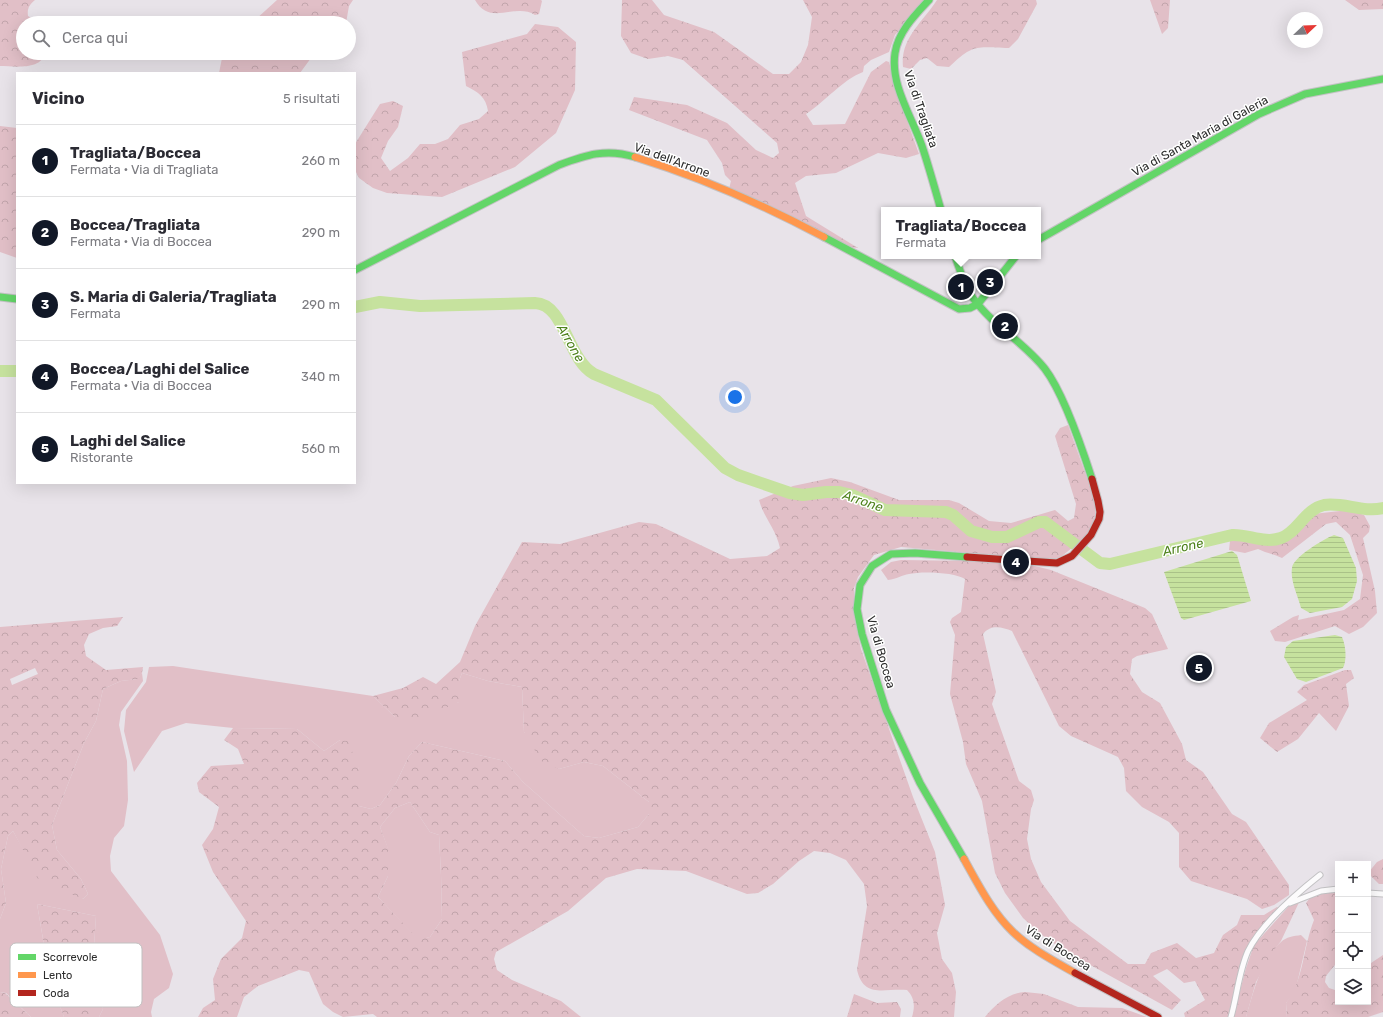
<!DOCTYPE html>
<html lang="it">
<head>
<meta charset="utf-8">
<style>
  body { margin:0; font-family:Rubik,sans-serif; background:#f2f2f3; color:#2b2b33 }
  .controls { position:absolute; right:12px; bottom:12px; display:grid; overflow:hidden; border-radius:0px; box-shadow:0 4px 16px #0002 }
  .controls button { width:36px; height:36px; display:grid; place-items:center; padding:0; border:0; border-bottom:1px solid #e1e1e2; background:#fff; color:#2b2b33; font:20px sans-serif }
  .compass { position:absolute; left:1287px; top:12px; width:36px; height:36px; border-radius:50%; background:#fff; box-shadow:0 4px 16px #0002; rotate:67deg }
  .you { position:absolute; left:735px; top:397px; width:14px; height:14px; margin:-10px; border:3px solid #fff; border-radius:50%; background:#1a73e8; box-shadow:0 0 0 6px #1a73e833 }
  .badge { display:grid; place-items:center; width:26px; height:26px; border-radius:50%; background:#111827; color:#fff; font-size:13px; font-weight:700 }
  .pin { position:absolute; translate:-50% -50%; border:2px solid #fff; box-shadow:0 1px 4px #0006 }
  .popup { position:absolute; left:881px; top:207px; width:160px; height:52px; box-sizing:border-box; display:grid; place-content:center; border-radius:0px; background:#fff; filter:drop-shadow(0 1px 3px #0005); font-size:13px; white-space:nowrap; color:#7c7c81 }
  .popup b { font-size:15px; color:#2b2b33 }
  .popup::after { content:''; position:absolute; left:50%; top:100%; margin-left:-8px; border:8px solid transparent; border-top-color:#fff }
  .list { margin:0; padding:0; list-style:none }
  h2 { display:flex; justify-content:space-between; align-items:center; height:52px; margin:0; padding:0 16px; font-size:17px }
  h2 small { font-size:13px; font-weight:400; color:#7c7c81 }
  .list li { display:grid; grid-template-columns:26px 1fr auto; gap:12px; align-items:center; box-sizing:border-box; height:72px; padding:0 16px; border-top:1px solid #e1e1e2 }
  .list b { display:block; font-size:15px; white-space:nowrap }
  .list p { margin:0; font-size:13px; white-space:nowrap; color:#7c7c81 }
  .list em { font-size:13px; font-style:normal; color:#7c7c81 }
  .icon { flex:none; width:22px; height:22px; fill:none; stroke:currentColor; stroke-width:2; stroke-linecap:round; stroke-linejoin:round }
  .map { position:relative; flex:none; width:1383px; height:1017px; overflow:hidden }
  .search { position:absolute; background:#fff; box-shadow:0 4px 16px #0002; left:16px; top:16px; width:340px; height:44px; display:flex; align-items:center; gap:10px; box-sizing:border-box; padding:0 14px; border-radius:22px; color:#7c7c81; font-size:15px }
  .panel { position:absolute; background:#fff; box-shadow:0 4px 16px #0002; left:16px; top:72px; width:340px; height:412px; border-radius:0px }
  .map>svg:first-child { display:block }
</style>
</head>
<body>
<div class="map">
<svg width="1383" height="1017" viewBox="0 0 1383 1017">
  <defs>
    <pattern id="forest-crowns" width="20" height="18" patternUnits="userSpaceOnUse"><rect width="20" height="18" fill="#e1bfc7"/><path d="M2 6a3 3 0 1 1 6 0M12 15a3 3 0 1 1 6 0" fill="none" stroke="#c1a4ab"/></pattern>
    <pattern id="water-rules" width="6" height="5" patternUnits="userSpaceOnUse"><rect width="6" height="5" fill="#c6e29e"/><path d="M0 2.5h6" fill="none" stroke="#aac288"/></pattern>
  </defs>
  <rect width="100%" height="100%" fill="#e8e3e9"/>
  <path fill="#e1bfc7" d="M173,666L373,696L395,717L459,702V681L462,673L488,681L522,687L524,732L559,769L584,762L603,766L649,802V814L638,827L599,838L584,836L523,782L505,761L422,742L409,756L396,783L380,805L371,809L359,806V769L340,740L324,751L297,729L233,728L186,723L162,731L134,772L124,731L126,710L146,682L149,667Z
    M142,673L143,681L121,712L119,725L127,761L128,800L124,826L114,838L110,856L111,871L160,935L173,974L169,988L154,999L151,1012L152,1017H99L103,1009L94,946L96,916L37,904L50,980L64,1017H31L6,993L0,992V919L6,903L1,869L8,836L13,831L23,849L83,899L88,894L81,879L57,850L52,825L84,743L96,721L103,689L121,681L137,679Z
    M410,802L430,832L439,835L441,875L442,919L430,937L418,940L378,897L388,876V849L380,827L395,808Z
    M1301,935L1307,941L1295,992L1286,1003L1287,1017H1246C1253,993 1261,959 1281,942C1286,937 1294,936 1301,935Z"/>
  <path fill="url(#forest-crowns)" fill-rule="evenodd" d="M0,0H35C29,5 27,9 28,16L39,23H23V53H45C41,71 13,66 0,66Z
    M277,0H353L349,6L346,23H248L255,20Z
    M475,0H541L542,1L539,14L535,15C515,2 490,27 475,0Z
    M622,0H652L664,15L714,32L773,74H789L801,62L808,45L812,17L803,0H924L895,35L889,52L871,60L864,66L863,72C842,80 826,101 806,114L813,125L845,124L871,72L886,61L889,62L900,101L919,154L906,158L878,153L836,173L806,176L795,183L806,216L858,248L846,247L729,189L731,181L725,175L722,163L707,140L629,110L634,97L687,105L727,123L756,150L773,158L779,153L777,143L683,60L668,56L648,59L631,53L621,36Z
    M937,0H1036L1037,4L1018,39L1009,48C976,47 974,43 949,67L937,66L927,58L920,60L911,69L903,67C900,38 923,22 937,0Z
    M1150,0H1170L1168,28L1162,34Z
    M1345,0H1383V9L1359,10Z
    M535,24L558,27L576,42L575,90L556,133L515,167L442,197L387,193L373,188L359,178L355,170V144L380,104L393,101L403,106L398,127L388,141L381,158L390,171L408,158L420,144H435L448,139L460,125L479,119L488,111C486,97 478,92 466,86L462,52L527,34Z
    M223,53H321L311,58L300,73H219Z
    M0,126L17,128V258L0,252Z
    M1068,425L1096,503L1094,523L1083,539L1062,556L1054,560L901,547L874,555L858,577L854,588V616L861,649L913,797L935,852L945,905L937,933L942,959L952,973L956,992L954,1017H912C915,1007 915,998 907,990C884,988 864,999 857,970L867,906L864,884L846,860L830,853L814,851L799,861L773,884L758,893L747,894L686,871L637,869L606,878L568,911L496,952L494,959L497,970L512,980L561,1001L581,1017H377L373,1014L343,1017L333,1012L323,1004L309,972L299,970L258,986L244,997L237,1017H198L203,1008L215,1000L213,979L221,959L242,938L246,921L213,872L202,845L213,829L219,807L199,792L197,783L211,766L244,764L238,749L224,740L233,728L297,729L324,751L340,740L348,741L359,769V806L371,809L380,805L396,783L409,756L422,742L505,761L523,782L584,836L599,838L638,827L649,814V802L603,766L584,762L559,769L541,761L524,732L522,687L488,681L462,673L459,681V702L421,719L395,717L373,696L403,688L423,677L436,684L460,662L475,626L522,542L560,544L639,522L656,524L730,559L767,556L780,548C776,529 764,518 759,500L793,486L831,478L850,482L899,500H949L959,503L989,521L1011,523L1055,510L1068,521L1074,518L1076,504L1055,436L1060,428ZM410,802L430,832L439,835L441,875L442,919L430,937L418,939L378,897L388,876V848L380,827L395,808Z
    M1349,510L1364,515L1370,526L1369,532L1363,538L1375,591L1377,613L1363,627L1349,634L1335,626L1285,642L1275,641L1270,631L1293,617L1299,615L1298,620L1344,610L1360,599L1363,575L1350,535L1336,522L1326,524L1282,558C1274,554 1266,553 1258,549L1245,553L1229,550L1230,541L1242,538L1264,543L1284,541L1313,514Z
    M901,560L973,561L1035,566L1051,570L1145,608L1152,614L1168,649L1137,656L1132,659L1130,674L1142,692L1160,703L1182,744L1186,760L1203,772L1232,814L1246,822L1289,885V895L1274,905L1262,909L1247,899L1191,881L1179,867V833L1169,822L1142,807L1126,791L1124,768L1118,757L1071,736L1059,726L1012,631C1002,627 991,624 983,634L996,692L992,704L1019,781L1031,790L1034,800L1031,809L1027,839L1031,859L1041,882L1070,921L1128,964H1145L1151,953L1177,943L1196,958L1214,953L1223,935L1237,925L1241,915H1264L1277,907L1280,909L1246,952L1229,1017H1185L1184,1013L1205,1000L1195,981L1184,983L1167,969L1153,976L1181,1000L1172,1010L1065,951L1042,935L1023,918L1005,893L995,873L982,801L966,764L963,742L950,694L955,635L950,622L952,618L961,612L965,579C955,572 921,571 909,574C902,575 897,579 888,580L881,570L891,562Z
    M123,617L117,626L103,628L89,634L84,645L86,656L106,670L143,667L142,673L138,679L121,681L103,689L96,721L84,743L52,825L57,850L81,879L88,894L83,899L39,881L13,831L8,836L1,869L6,903L0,919V627ZM35,668L38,674L12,685L10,679Z
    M1345,670H1351L1354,678L1346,684L1349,706L1336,731L1319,713L1298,739L1277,752L1260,738L1269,723L1307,700L1297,692L1304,685Z
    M1383,859V884H1379L1368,873L1377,862Z
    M1338,890V961L1326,976L1325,982L1329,988L1338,991V1002H1368V965L1383,955V1012L1368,1017H1287L1286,1003C1304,980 1303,947 1314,920L1306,903L1313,894Z
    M1297,897L1301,898L1281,941L1274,950L1256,982L1246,1017H1233L1246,968L1254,945Z
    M37,904L96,916L94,946L103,1009L99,1017H64L50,980Z
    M0,992L5,993L31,1017H0Z
    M1025,992L1044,994L1078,1007L1122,1008L1147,1017H985C995,1005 1008,993 1025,992Z
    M854,994L877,1003L897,1002L901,1009L900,1017H847Z"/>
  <path fill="url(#water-rules)" d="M1334,535L1343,538L1356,568L1357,581L1352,599L1342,607L1310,613L1301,608C1298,596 1290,581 1292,568C1293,557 1324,539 1334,535Z
    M1232,551L1237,555L1251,601L1184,620L1181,618L1164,572Z
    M1335,635L1342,637C1346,646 1347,660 1343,668L1306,682L1297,679L1284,657L1286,647L1293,641Z"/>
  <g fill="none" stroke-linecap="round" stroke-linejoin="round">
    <path stroke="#c6e29e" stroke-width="12" d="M355,307L380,302L420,306L535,303C565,304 567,359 594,374L656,400L725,468L738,475L790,493L803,495L826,492H839L852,495L885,510L946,512L953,515L971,531L992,537H1007L1039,522H1045L1100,563L1110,564L1232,535C1248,534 1264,544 1281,538C1298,532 1305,509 1324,505C1344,502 1363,513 1383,508
      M0,371H17"/>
    <defs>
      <path id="street" d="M1368,893L1383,894
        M1290,903L1321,891L1338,889
        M1231,1017C1237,996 1239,971 1248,951C1262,923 1296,894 1320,875"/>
      <path id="fast" d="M929,0C915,15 898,32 895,53C890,85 912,117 922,146C929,167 935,189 941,210
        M824,237L959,309L970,308L978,304L1016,256
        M1038,240L1259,114L1305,94L1383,79
        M955,256C960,270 964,286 973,298C993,326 1024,342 1045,369C1064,394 1082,448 1092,479
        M355,270L559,165C586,155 606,148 635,157
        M0,297L17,299
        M964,859L920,783L886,710L862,634L857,609L860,585L872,566L891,554L915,553L967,557"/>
      <path id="slow" d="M635,157C700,177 764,205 824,237
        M964,859C978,884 992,912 1013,932C1031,949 1054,961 1075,973"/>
      <path id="jam" d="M967,557L1057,563L1072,556L1091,535L1099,519L1100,512L1098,501L1092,479
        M1075,973L1158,1017"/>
    </defs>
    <use href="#street" stroke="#c3c2c4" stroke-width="7"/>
    <use href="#fast" stroke="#c3c2c4" stroke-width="9"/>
    <use href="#slow" stroke="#c3c2c4" stroke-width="9"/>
    <use href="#jam" stroke="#c3c2c4" stroke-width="9"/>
    <use href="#street" stroke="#fcfbfc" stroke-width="5"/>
    <use href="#fast" stroke="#63d668" stroke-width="7"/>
    <use href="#slow" stroke="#ff974d" stroke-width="7"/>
    <use href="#jam" stroke="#b3261e" stroke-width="7"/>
  </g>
  <g text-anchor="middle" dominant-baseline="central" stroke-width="3" stroke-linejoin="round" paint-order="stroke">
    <g font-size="12" fill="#2c2c2c" stroke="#fff">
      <text transform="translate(921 109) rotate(71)">Via di Tragliata</text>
      <text transform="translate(1200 136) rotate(-29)">Via di Santa Maria di Galeria</text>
      <text transform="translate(672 160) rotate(20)">Via dell'Arrone</text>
      <text transform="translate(881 652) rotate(74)">Via di Boccea</text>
      <text transform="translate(1058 948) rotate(32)">Via di Boccea</text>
    </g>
    <g font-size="13" font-style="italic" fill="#4d821b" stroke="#fff">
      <text transform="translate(571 343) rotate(60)">Arrone</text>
      <text transform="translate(863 501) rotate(19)">Arrone</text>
      <text transform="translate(1183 547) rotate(-13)">Arrone</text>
    </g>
  </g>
  <rect x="10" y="943" width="132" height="64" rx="6" fill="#fff" stroke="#c0c0c0" stroke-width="1"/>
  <rect x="18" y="954" width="18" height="6" fill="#63d668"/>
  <rect x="18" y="972" width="18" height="6" fill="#ff974d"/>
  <rect x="18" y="990" width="18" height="6" fill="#b3261e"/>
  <g font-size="11" fill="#2c2c2c">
    <text x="43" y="961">Scorrevole</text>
    <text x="43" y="979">Lento</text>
    <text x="43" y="997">Coda</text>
  </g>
</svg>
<div class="controls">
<button>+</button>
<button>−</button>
<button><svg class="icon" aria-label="locate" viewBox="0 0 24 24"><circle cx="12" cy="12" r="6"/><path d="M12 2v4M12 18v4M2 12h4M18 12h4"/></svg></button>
<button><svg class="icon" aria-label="layers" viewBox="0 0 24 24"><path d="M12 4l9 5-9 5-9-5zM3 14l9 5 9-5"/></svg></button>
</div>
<svg class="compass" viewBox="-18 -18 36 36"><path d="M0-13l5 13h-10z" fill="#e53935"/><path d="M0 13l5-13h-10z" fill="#7c7c81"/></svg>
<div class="you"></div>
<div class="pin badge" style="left:961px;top:287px">1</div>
<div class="popup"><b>Tragliata/Boccea</b>Fermata</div>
<div class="pin badge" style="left:1005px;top:326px">2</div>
<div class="pin badge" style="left:990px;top:282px">3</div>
<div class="pin badge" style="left:1016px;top:562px">4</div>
<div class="pin badge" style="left:1199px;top:668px">5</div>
<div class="search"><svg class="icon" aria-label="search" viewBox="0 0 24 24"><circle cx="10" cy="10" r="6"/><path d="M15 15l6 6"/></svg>Cerca qui</div>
<section class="panel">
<h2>Vicino<small>5 risultati</small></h2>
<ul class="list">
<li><span class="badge">1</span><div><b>Tragliata/Boccea</b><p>Fermata · Via di Tragliata</p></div><em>260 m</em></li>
<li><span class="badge">2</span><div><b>Boccea/Tragliata</b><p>Fermata · Via di Boccea</p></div><em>290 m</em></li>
<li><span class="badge">3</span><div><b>S. Maria di Galeria/Tragliata</b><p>Fermata</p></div><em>290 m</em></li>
<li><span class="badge">4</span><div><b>Boccea/Laghi del Salice</b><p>Fermata · Via di Boccea</p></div><em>340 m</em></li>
<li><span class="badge">5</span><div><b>Laghi del Salice</b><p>Ristorante</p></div><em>560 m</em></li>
</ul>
</section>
</div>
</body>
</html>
